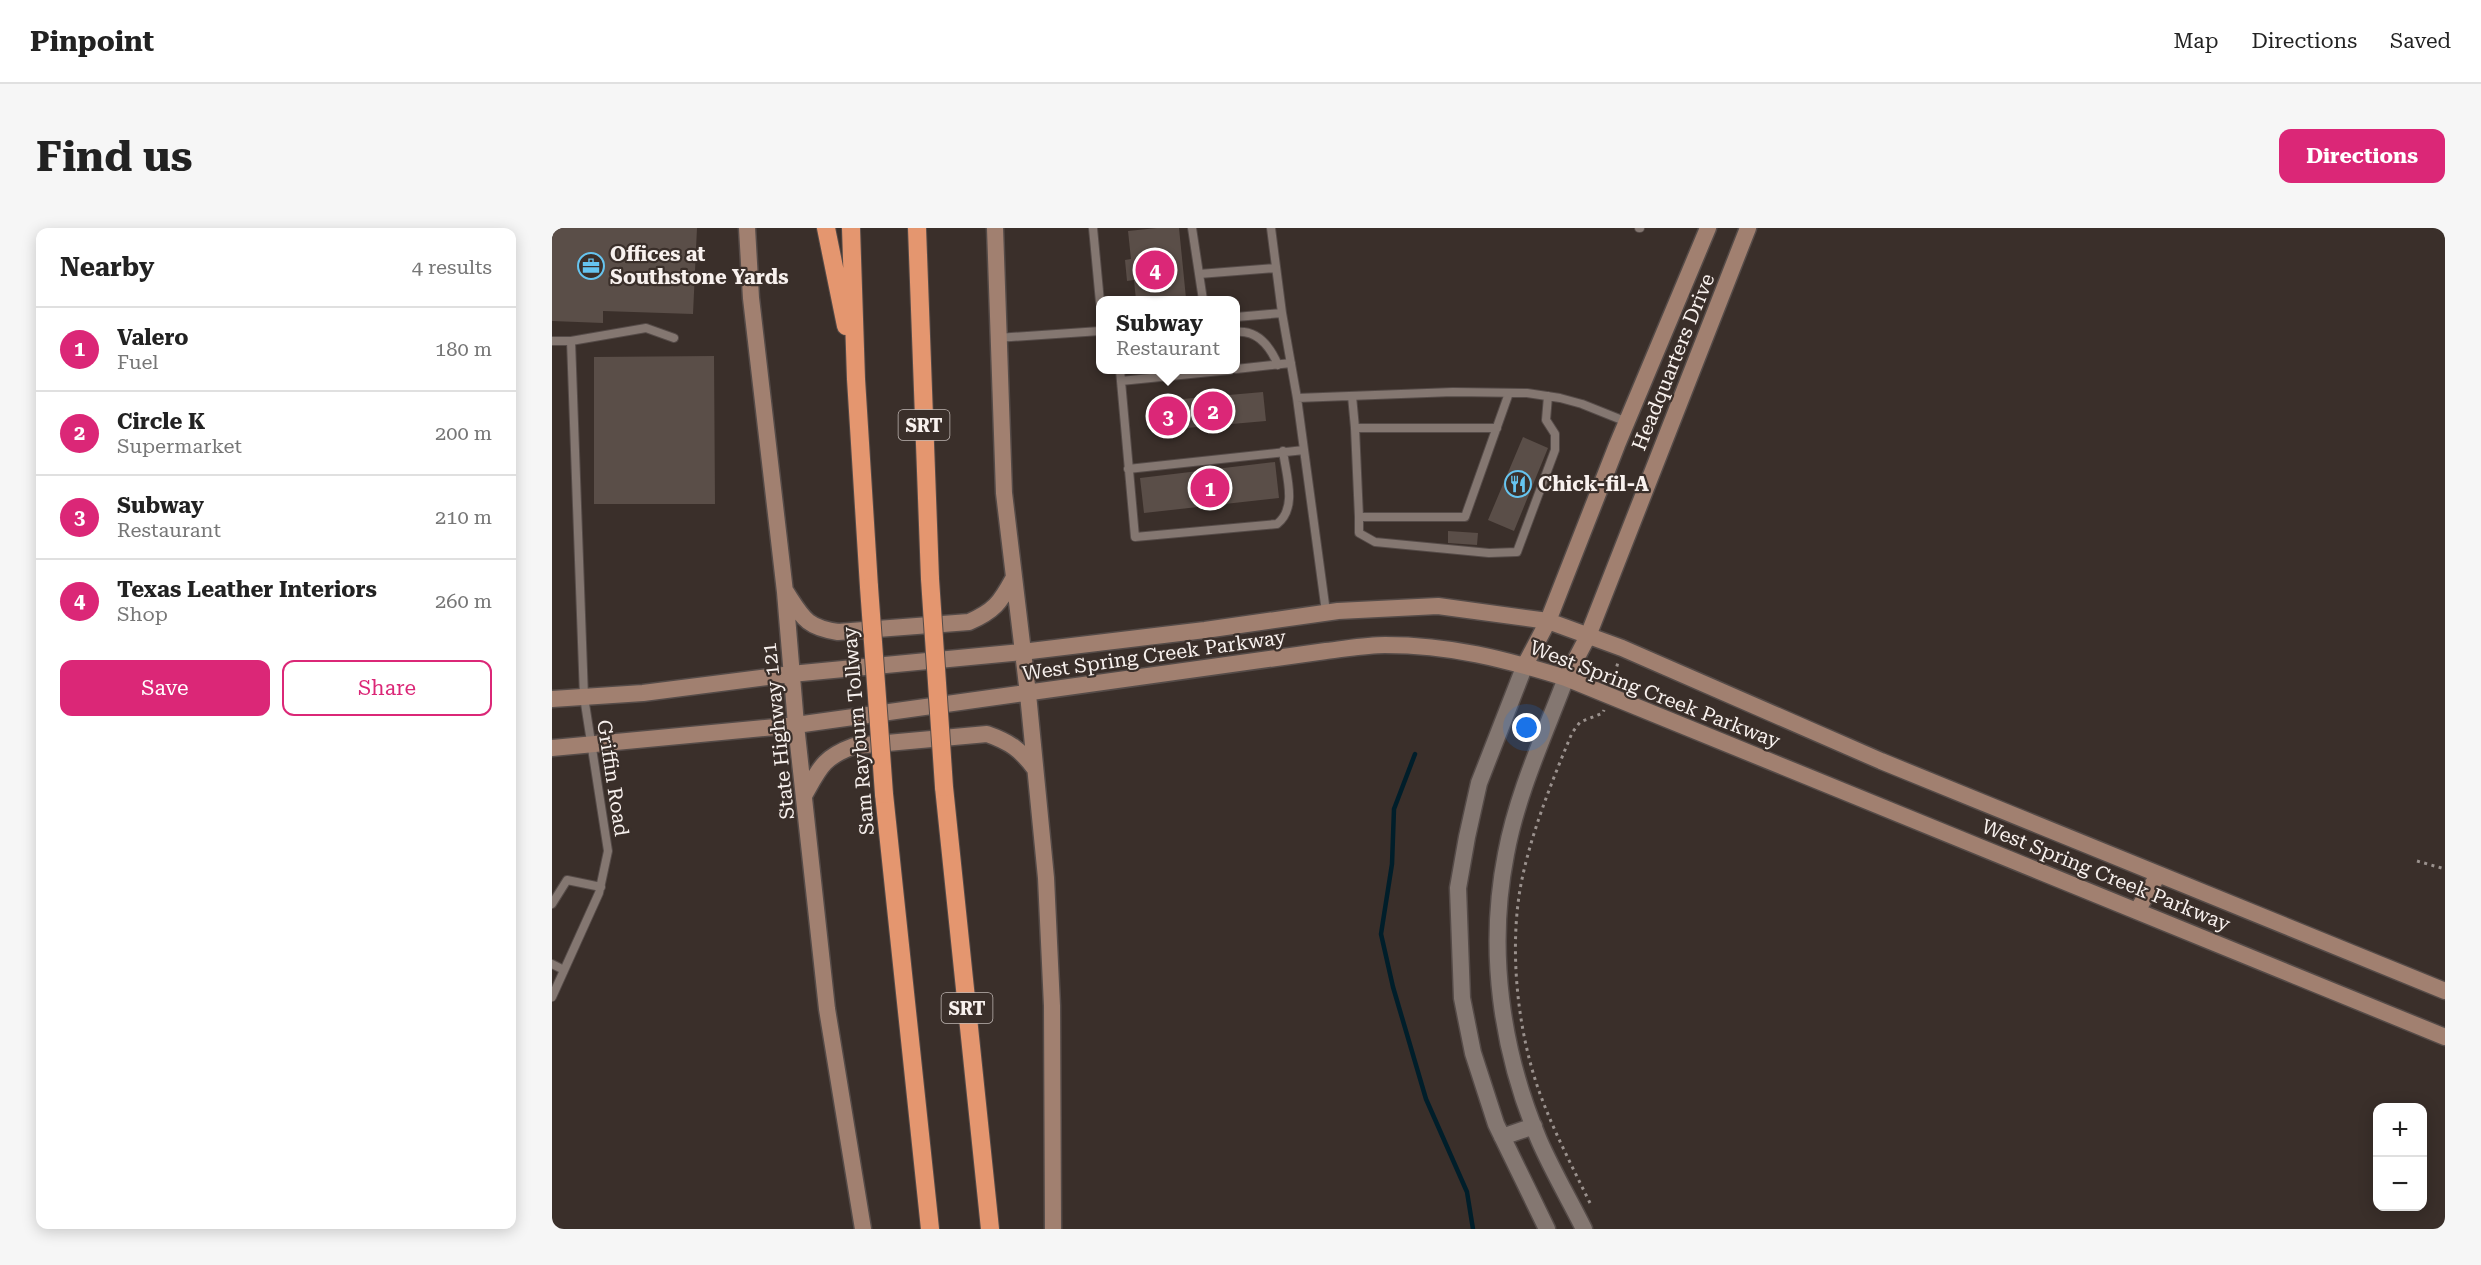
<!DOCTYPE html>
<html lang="en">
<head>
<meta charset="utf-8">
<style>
  body { margin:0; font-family:"Roboto Serif",serif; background:#f6f6f6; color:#222 }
  .controls { position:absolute; right:18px; bottom:18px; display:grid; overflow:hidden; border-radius:12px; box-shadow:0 3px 15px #0003 }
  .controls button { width:54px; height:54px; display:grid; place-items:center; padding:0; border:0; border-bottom:2px solid #e0e0e0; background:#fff; color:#222; font:30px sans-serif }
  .you { position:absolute; left:975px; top:500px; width:21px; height:21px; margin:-15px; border:4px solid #fff; border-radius:50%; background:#1a73e8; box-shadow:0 0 0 9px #1a73e833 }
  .badge { display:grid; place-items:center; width:39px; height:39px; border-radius:50%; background:#db2777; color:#fff; font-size:20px; font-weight:700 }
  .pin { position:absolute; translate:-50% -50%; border:3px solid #fff; box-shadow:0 2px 6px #0006 }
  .popup { position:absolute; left:544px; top:68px; width:144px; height:78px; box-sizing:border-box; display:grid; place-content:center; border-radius:12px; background:#fff; filter:drop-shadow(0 2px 4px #0005); font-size:20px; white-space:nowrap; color:#767676 }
  .popup b { font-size:22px; color:#222 }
  .popup::after { content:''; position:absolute; left:50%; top:100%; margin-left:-12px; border:12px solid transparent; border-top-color:#fff }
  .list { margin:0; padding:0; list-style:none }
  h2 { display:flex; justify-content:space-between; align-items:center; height:78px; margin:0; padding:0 24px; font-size:26px }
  h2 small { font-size:20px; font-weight:400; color:#767676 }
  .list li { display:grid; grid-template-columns:39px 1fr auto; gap:18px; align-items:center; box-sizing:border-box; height:84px; padding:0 24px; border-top:2px solid #e0e0e0 }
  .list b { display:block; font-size:22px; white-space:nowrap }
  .list p { margin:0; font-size:20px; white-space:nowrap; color:#767676 }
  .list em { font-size:20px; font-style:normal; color:#767676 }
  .actions { display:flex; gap:12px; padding:18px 24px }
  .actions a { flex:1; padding:14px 0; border:2px solid #db2777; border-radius:12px; text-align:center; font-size:21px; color:#db2777 }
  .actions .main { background:#db2777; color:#fff }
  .map { position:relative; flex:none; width:1893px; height:1001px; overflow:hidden; border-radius:12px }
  header { display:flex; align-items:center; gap:36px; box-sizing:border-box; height:84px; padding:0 30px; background:#fff; border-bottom:2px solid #e0e0e0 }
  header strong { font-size:28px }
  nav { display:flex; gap:33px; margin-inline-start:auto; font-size:21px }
  .intro { display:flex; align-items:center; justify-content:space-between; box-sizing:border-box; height:144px; padding:0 36px }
  h1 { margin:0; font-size:42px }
  .button { padding:15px 27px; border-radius:12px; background:#db2777; color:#fff; font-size:21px; font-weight:700 }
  main { display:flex; gap:36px; padding:0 36px }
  aside { flex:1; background:#fff; border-radius:12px; box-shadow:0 3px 15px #0003 }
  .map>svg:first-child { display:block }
</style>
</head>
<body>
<header>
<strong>Pinpoint</strong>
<nav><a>Map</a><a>Directions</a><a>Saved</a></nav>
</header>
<div class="intro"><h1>Find us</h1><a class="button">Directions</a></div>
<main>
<aside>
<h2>Nearby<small>4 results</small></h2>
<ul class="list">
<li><span class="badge">1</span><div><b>Valero</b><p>Fuel</p></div><em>180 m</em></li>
<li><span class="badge">2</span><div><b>Circle K</b><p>Supermarket</p></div><em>200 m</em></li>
<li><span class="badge">3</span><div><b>Subway</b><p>Restaurant</p></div><em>210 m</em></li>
<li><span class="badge">4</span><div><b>Texas Leather Interiors</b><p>Shop</p></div><em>260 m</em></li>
</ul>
<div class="actions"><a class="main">Save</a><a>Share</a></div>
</aside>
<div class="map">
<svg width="1893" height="1001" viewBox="0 0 1893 1001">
  <rect width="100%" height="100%" fill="#3a2f2a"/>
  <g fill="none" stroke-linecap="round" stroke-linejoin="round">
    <path stroke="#001e2a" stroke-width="4.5" d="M863,526L842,581L840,636L829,706L841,759L874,871L915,964L921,1001"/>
  </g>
  <path fill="#5a4e48" d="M0,0H145L141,86L51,83V95L0,93Z
    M605,0H627L634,70L584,72L582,52L575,53L573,32L579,31L576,3Z
    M162,128L163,276H42V129Z
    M711,164L714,193L611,202L608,173Z
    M971,209L996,220L962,303L936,292Z
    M723,234L727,270L592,285L588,250Z
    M896,303L926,305L925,317L896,315Z"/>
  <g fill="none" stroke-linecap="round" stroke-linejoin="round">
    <defs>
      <path id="service" d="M541,0L548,74
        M640,0L651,72
        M719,0L730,85
        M1087,0H1088
        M647,46L724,40
        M684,89L730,85L745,170L774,384
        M684,104C705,102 718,118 726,137
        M445,110L548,103
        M0,113H19
        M684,141L739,135
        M568,142L583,309L725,296C746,280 734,247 731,223
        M569,153L678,142
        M800,168L803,200
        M745,170L901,164L975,165L1008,170L1030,176L1075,194
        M945,200H803L807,289H913L957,165
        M576,241L752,222
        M807,289V305L823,314L937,325L965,324L1003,222V206L994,192L996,168
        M0,676L15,652L49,659
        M0,736L12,742
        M0,769L47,665L56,623L32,469L19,113L94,100L122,110"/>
      <path id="tertiary" d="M973,437L927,555L915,609L906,660L910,770L921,825L944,896L995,1001
        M1014,450C992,508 965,566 954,626C935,722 949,822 987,912C1000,942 1017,971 1032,1001
        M950,909L982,898"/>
      <path id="secondary" d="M195,0L199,70L233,364L244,497L275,781L311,1001
        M443,0L452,265L476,466L494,650L500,778L501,1001
        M234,364C251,390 254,399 286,404L417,394C442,383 448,375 461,351
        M973,437L996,393L1065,217L1156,0
        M1014,450L1036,408L1196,0
        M0,471L91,465L239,446L470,424L653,402L786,383L886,378L996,393L1070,420L1329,533L1893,763
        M0,520L244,497L774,423C793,421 814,417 833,417C899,417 952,431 1014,450L1893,809
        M253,566C268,539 272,529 302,518L435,506C458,514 469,522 483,541
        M1585,683L1606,647"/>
      <path id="motorway" d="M274,0L294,98
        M299,0L304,151L317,359
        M365,0L378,351
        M392,559L438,1001
        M332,566L378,1001"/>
    </defs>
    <use href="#service" stroke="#554b48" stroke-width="10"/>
    <use href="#tertiary" stroke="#554b48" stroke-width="19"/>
    <use href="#secondary" stroke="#554b48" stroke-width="19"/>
    <use href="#motorway" stroke="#554b48" stroke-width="20"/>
    <path stroke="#9a918d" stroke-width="3" stroke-dasharray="3 4.5" stroke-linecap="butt" d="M1061,453L1066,434
      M1865,633L1893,641
      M1038,975C1020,938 1001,902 987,863C965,801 957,720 969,656C979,605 1000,553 1020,505L1028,494L1051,485L1052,482"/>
    <use href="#service" stroke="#847771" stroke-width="8"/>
    <use href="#tertiary" stroke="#847771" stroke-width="16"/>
    <use href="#secondary" stroke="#a18070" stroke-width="16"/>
    <use href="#motorway" stroke="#e4966f" stroke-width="18"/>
    <defs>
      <path id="motorway-bridge" d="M378,351L392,559
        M317,359L332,566"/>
    </defs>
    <use href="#motorway-bridge" stroke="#554b48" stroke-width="20" stroke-linecap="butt"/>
    <use href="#motorway-bridge" stroke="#e4966f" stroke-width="18"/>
  </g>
  <defs>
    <symbol id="office-ring" viewBox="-11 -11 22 22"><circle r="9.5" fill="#3a2f2a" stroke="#66c4ef" stroke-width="1.5"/><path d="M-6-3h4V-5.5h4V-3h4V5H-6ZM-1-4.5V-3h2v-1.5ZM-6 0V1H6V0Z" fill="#66c4ef"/></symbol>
    <symbol id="restaurant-ring" viewBox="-11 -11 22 22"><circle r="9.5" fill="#3a2f2a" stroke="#66c4ef" stroke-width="1.5"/><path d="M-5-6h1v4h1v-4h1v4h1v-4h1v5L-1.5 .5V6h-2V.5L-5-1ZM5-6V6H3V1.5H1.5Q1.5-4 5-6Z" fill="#66c4ef"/></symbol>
  </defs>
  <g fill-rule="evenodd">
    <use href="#office-ring" x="24" y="23" width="30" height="30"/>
    <use href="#restaurant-ring" x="951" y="241" width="30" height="30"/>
  </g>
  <g text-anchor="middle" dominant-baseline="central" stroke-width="4.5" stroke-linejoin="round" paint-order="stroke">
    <g fill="#3a2f2a" stroke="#bfb7b3" stroke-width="1.5">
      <rect x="346.5" y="182" width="51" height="30" rx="4.5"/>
      <rect x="389.5" y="765" width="51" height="30" rx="4.5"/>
    </g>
    <g font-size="18" font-weight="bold" fill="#f8f1ee">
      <text x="372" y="197">SRT</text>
      <text x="415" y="780">SRT</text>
    </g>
    <g font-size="20" font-weight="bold" fill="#f8f1ee" stroke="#3a2f2a" text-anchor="start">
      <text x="58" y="26">Offices at<tspan x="58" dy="23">Southstone Yards</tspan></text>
      <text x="986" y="256">Chick-fil-A</text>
    </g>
    <g font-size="20" fill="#f8f1ee" stroke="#3a2f2a">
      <text transform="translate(1121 134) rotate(-68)">Headquarters Drive</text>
      <text transform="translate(602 427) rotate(-8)">West Spring Creek Parkway</text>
      <text transform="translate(1103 466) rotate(21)">West Spring Creek Parkway</text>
      <text transform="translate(226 503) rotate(-96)">State Highway 121</text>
      <text transform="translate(306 503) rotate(-95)">Sam Rayburn Tollway</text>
      <text transform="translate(61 550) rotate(81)">Griffin Road</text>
      <text transform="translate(1554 647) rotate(22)">West Spring Creek Parkway</text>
    </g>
  </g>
</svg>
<div class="controls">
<button>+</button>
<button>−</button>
</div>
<div class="you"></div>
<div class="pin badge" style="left:658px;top:260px">1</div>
<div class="pin badge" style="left:661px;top:183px">2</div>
<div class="pin badge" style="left:616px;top:188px">3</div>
<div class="popup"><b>Subway</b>Restaurant</div>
<div class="pin badge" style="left:603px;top:42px">4</div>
</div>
</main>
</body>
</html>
